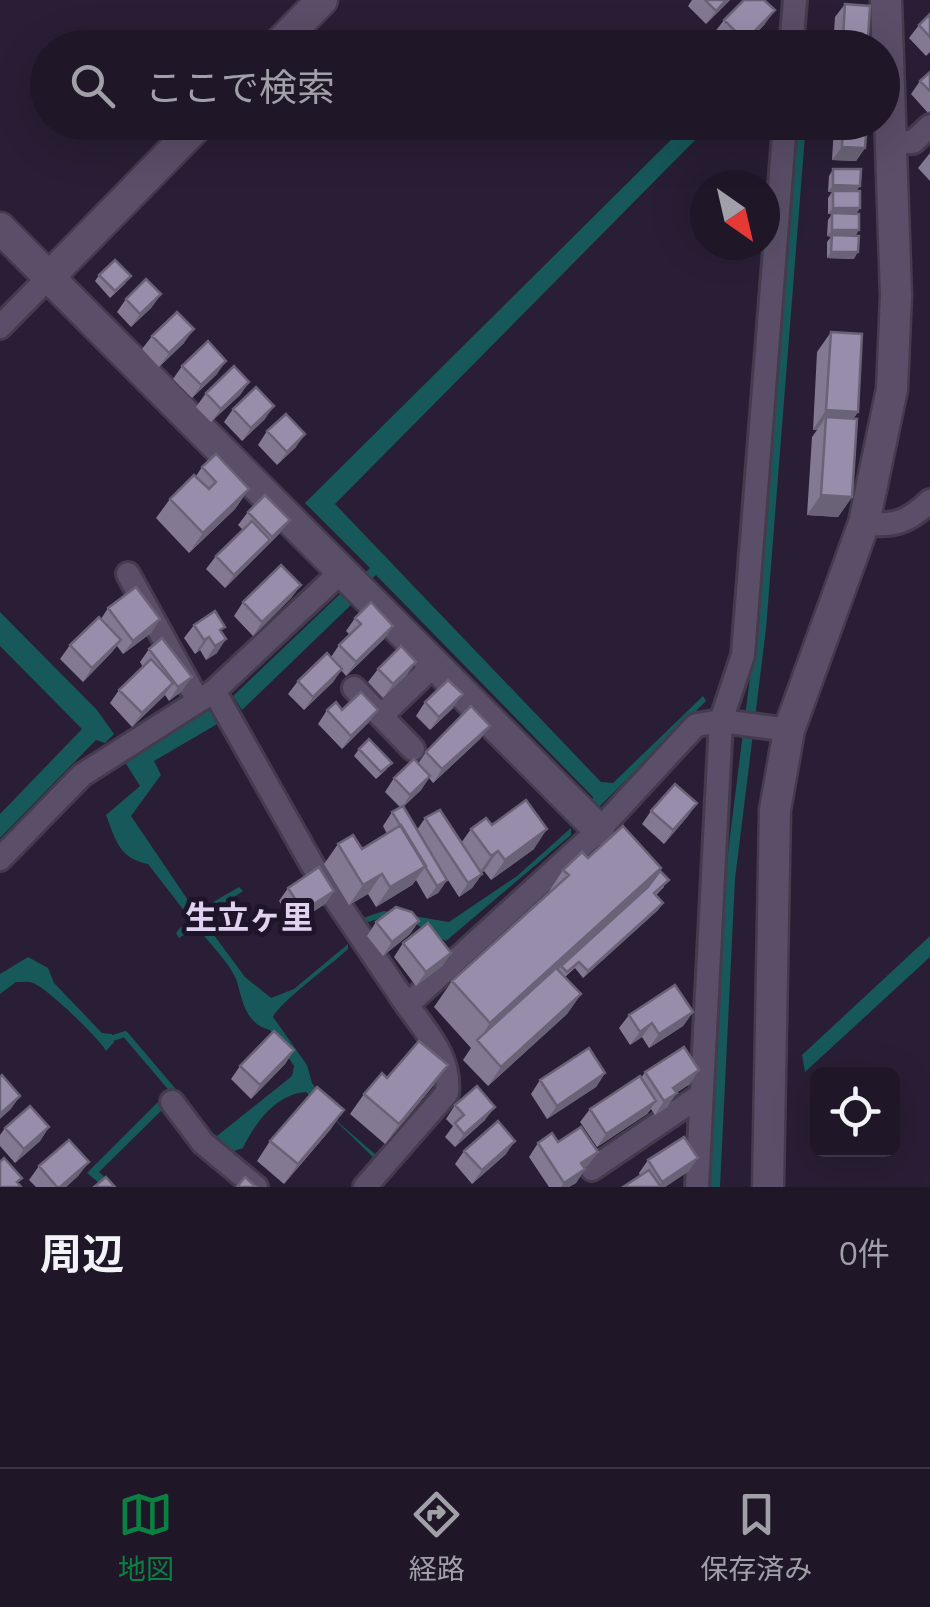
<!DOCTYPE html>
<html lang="ja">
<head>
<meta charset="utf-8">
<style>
  body { margin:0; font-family:"Nunito Sans","Noto Sans JP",sans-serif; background:#271f30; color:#f1f3f6 }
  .controls { position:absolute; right:30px; bottom:30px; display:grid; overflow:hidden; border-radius:15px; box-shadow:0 10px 40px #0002 }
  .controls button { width:90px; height:90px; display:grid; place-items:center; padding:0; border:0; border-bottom:2px solid #3c3545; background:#1f1628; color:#f1f3f6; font:50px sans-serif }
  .compass { position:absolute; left:690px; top:170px; width:90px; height:90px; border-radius:50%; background:#1f1628; box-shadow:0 10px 40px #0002; rotate:146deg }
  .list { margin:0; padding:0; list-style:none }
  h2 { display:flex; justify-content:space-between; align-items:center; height:130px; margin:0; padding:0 40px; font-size:42px }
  h2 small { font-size:32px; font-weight:400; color:#a19fa8 }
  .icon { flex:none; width:55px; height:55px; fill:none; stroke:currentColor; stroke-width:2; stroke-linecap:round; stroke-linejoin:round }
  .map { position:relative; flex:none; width:930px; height:1187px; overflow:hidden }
  .search { position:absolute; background:#1f1628; box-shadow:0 10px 40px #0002; left:30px; right:30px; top:30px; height:110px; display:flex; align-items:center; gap:25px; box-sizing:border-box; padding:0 35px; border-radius:55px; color:#a19fa8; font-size:38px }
  .sheet { height:280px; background:#1f1628 }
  nav { display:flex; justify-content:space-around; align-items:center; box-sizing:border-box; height:140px; border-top:2px solid #3c3545; background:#1f1628; font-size:28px; color:#a19fa8 }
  nav a { display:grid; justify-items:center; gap:5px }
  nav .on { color:#0b8043 }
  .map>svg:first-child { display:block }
</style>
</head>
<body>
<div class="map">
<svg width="930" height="1187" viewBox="0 0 930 1187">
  <rect width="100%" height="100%" fill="#291e35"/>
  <path fill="#17585a" d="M688,123H712L335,504L601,782L613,783L703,696L706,701L598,808L591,806L593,797L376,575L371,579L365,573L370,568L305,503Z
    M792,123H806L766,629L735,879L720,1187H709L725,876L757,621Z
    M341,593L352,604L242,710L233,696Z
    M0,612L97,710L114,734L105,743L96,740L0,838V814L82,729L0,646Z
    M211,709L219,723L154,761L161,775L131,816L196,912L239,887L243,891L202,919L245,977L271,998L294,989L348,944V949C332,964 279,1003 273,1017L307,1065L312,1083L339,1123L376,1155L375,1159L306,1092C276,1094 255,1123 243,1148L231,1152L211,1139L203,1126L217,1136L292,1076L294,1066L270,1030C244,1023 243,1000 236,979C229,962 208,942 197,927L179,938L176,933L189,917L148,864C119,858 116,841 106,815L140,786L123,759Z
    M571,828V835L446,941C408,922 405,908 360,925L357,920L384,911L449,922L517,876Z
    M930,936V957L805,1072L802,1055Z
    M28,957L48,968L54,983L102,1033L112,1034L114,1042L106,1051C100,1039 46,987 33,983C28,981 22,982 16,982L0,994V974Z
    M160,1100L164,1108L99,1172L116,1187H104L87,1173Z"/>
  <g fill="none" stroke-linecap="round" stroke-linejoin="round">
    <path stroke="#17585a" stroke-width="6" d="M113,1038L125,1034L176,1094"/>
    <defs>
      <path id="minor" d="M791,48L795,0
        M892,142H913L930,126
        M0,327L49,277
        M864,523C894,527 908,522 930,501
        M128,574L198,701
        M354,688L413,749
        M214,691L313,866L407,1005
        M381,716L435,664
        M0,859L82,775L214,691L343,570
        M172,1102L203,1143L256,1187
        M592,1169L701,1095
        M365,1187L447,1093C451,1058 427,1033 407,1005L599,830L696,725L721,721L789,730
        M697,1187L721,721L743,655L785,122"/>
      <path id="tertiary" d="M275,48L322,0
        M0,228L599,830
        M49,277L201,122
        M768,1187L775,810L789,730L864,523L892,389L896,295L886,0"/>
    </defs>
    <use href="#minor" stroke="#443b4e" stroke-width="28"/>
    <use href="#tertiary" stroke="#443b4e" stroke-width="35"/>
    <use href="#minor" stroke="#5a4e68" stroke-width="22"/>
    <use href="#tertiary" stroke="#5a4e68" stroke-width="30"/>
  </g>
  <path fill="#837992" d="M692,0H730L706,24L688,6Z
    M845,4L861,48H833L835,17Z
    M930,14V52L926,56L909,38L919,25Z
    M724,20L765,24L742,48H729L714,33Z
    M930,72V111L928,113L911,94L920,81Z
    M837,122H867L865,148L856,161L832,160L834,126Z
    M930,153V181L918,168Z
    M833,169L860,186L856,191L860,208L856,214L859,230L855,236L854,259L827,258V242L831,237L827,236L828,220L832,214H828V198L832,192H828L829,176Z
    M99,275L126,283L110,298L95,281Z
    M161,294L151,308L131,327L117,312L126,299Z
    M831,332L858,412L853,419L852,497L838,517L807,515L812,437L817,430H813L817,352Z
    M152,336L184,343L159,367L142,349Z
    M182,366L217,374L192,398L173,379Z
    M249,382L240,395L211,422L196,407L206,393Z
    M233,409L265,419L242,441L224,422Z
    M267,431L296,447L277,465L258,445Z
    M202,467L249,489L235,509L189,553L156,518L170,499L196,476Z
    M248,512L280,533L225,588L206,569L216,556L243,530L238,525Z
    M301,585L291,598L253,636L234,616L243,602Z
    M108,608L160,619L151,633L123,654L117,646L111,653L83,682L60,659L70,645L101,619Z
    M355,618L393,626L384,639L346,676L341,670L333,682L304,710L288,694L298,681L331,657L339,645L350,635L346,631Z
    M194,625L221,632L217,653L206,660L200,650L195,654L184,638Z
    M149,649L182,691L169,701L165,695L132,727L110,703L119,690L143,667L140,662Z
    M416,662L406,676L383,698L368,682L378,669Z
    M425,702L453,708L430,730L416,716Z
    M327,710H378L368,723L342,749L318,724Z
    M490,726L480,739L433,783L429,778L421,790L403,807L417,830L425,818L461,843L471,829L492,825L534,849L491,880L484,871L481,873L482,874L472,888L459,897L446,877L447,880L438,893L427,899L416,880L412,885L376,907L368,894L349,905L324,864L338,844L362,849L387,834L383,826L392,812L400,807L385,792L394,778L418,764L426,752Z
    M359,749L387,769L376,779L354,756Z
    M651,811L688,816L664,844L642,824Z
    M588,858L660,871L664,887L656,895L663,903L658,910L583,978L575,968L565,977L581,994L567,1014L488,1086L463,1060L471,1048L434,1007L452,981L546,896L563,870Z
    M288,888L334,891L325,904L294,924L279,901Z
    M419,921L410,934L383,956L367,936L376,922Z
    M403,943L451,953L442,966L416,986L394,957Z
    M693,1012L683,1026L649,1048L642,1037L630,1045L619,1028L629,1015Z
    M294,1050L285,1064L251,1099L231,1079L240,1066Z
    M645,1072L690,1084L676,1093L667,1107L655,1115L651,1109L647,1114L597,1147L580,1122L590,1109L641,1078Z
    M605,1073L596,1087L547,1119L531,1094L540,1080Z
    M387,1078L434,1085L385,1144L350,1114L364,1094Z
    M455,1105L485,1120L455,1147L445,1137L453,1126L446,1119Z
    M344,1110L330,1130L284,1184L257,1161L270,1141Z
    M49,1127L40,1141L15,1163L0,1146V1135L5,1128Z
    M558,1142L598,1152L588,1165L584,1168L585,1169L576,1183L569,1187H549L529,1157L538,1143Z
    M464,1151L506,1154L472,1184L455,1164Z
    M648,1160L689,1171L665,1187H623L640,1176L639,1173Z
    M39,1166L79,1175L66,1187H36L29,1180Z"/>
  <path fill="#6a6377" d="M726,0H730L706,24L716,11Z
    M775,10L765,24L742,48H740Z
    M843,37L868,38L861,48H835Z
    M842,147L865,148L856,161L832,160Z
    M833,185L860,186L855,193L828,192Z
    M833,208H860L855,215L828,214Z
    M832,230H859L854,237L827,236Z
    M831,252H858L854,259L827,258Z
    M161,294L151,308L131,327L140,314Z
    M194,329L184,343L159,367L169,353Z
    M226,361L217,374L192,398L201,385Z
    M249,382L240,395L211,422L221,409Z
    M274,406L265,419L242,441L251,428Z
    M826,410L858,412L844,432L826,417L817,430H813Z
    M305,434L296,447L277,465L287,452Z
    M249,489L235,509L189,553L203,533Z
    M821,495L852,497L838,517L807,515Z
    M290,520L280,533L225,588L234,575Z
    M301,585L291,598L253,636L262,622Z
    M160,619L151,633L123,654L133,641Z
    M393,626L384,639L346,676L356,662Z
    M209,637L200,650L195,654L204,640Z
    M226,639L217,653L206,660L215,646Z
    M121,640L111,653L83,682L92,668Z
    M416,662L406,676L383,698L393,684Z
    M342,669L333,682L304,710L313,697Z
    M192,677L182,691L169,701L178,687Z
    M173,683L164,696L132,727L142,713Z
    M463,694L453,708L430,730L439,717Z
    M378,710L368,723L342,749L351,736Z
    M490,726L480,739L433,783L442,769Z
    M430,776L421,790L401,809L410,795Z
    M697,803L688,816L664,844L673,830Z
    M547,829L534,849L491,880L505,860Z
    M498,851L484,871L477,876L491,856Z
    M426,866L412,885L376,907L390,887Z
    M661,868L643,894L478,1041L490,1023Z
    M382,874L368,894L349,905L363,885Z
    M482,874L472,888L459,897L468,883Z
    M447,880L438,893L427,899L437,886Z
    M334,891L325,904L294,924L303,911Z
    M663,903L658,910L583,978L588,971Z
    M419,921L410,934L383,956L392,942Z
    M451,953L442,966L416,986L426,972Z
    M581,994L567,1014L488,1086L501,1067Z
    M693,1012L683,1026L649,1048L659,1034Z
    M652,1023L642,1037L630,1045L640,1032Z
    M294,1050L285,1064L251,1099L260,1085Z
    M448,1065L434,1085L385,1144L399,1124Z
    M699,1070L690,1084L663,1101L673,1088Z
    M605,1073L596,1087L547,1119L557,1106Z
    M677,1093L667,1107L655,1115L664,1101Z
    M20,1096L11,1109L0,1119V1114Z
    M656,1101L647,1114L597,1147L606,1134Z
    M495,1107L485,1120L455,1147L464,1134Z
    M344,1110L330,1130L284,1184L298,1164Z
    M49,1127L40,1141L15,1163L24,1149Z
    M515,1141L506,1154L472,1184L482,1170Z
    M598,1152L588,1165L572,1176L581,1163Z
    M698,1158L689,1171L665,1187H659L662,1182Z
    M89,1162L79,1175L66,1187H60Z
    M585,1169L576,1183L569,1187H561L564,1183Z"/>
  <path fill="#988daa" stroke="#6a6377" stroke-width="2.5" d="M705,0H726L716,11Z
    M744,0H764L775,10L745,41L724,20Z
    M845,4L870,6L868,38L843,37Z
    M930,14V37L919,25Z
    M930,72V91L920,81Z
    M843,122H867L865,148L842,147Z
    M833,169H861L860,186L833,185Z
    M833,191H860V208H833Z
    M832,213L859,214V230H832Z
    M832,235L859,236L858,252H831Z
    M115,260L131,276L115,291L99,275Z
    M146,279L161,294L140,314L126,299Z
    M177,312L194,329L169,353L152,336Z
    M831,332L862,334L858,412L826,410Z
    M208,341L226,361L201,385L182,366Z
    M234,366L249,382L221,409L206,393Z
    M256,387L274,406L251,428L233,409Z
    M286,414L305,434L287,452L267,431Z
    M826,417L857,419L852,497L821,495Z
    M216,454L249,489L203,533L170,499L194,475L209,489L216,482L202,467Z
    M265,495L290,520L272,537L248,512Z
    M252,521L270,540L234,575L216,556Z
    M281,565L301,585L262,622L243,602Z
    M136,587L160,619L133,641L108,608Z
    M371,602L393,626L356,662L339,645L361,624L355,618Z
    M215,611L225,627L220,630L226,639L215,646L209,637L204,640L194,625Z
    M99,617L121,640L92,668L70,645Z
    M162,638L192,677L178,687L149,649Z
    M401,646L416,662L393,684L378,669Z
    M327,653L342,669L313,697L298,681Z
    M151,659L173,683L142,713L119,690Z
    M448,680L463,694L439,717L425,702Z
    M361,692L378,710L351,736L327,710L336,702L342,710Z
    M471,706L490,726L442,769L426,752Z
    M369,739L392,763L381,772L359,749Z
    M414,759L430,776L410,795L394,778Z
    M675,784L697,803L673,830L651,811Z
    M526,800L547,829L505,860L498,851L491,856L471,829L486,818L492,825Z
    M403,806L447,880L437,886L392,812Z
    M440,810L482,874L468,883L425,818Z
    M401,825L426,866L390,887L382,874L363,885L338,844L353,835L362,849Z
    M623,826L661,868L490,1023L452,981L569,875L563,870L582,852L588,858Z
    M319,867L334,891L303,911L288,888Z
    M660,871L669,880L654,893L663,903L588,971L579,962L567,972L561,966L648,887Z
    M396,907L412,912L419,921L392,942L376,922Z
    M428,923L451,953L426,972L403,943Z
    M556,968L581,994L501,1067L477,1040Z
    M675,985L693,1012L659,1034L652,1023L640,1032L629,1015Z
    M274,1031L294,1050L260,1085L240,1066Z
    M419,1041L448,1065L399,1124L364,1094L382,1073L387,1078Z
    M684,1047L699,1070L673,1088L677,1093L664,1101L645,1072Z
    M589,1048L605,1073L557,1106L540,1080Z
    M2,1075L20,1096L0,1114V1077Z
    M640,1076L656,1101L606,1134L590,1109Z
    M477,1086L495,1107L464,1134L455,1123L464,1115L455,1105Z
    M317,1087L344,1110L298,1164L270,1141Z
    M30,1106L49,1127L24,1149L5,1128Z
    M498,1121L515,1141L482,1170L464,1151Z
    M581,1127L598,1152L581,1163L585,1169L564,1183L538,1143L552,1133L558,1142Z
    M684,1137L698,1158L662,1182L648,1160Z
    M69,1140L89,1162L60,1187H57L39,1166Z
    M4,1158L22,1178L17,1182L21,1187H0V1162Z
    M649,1170L661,1187H623Z
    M106,1177L115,1187H94Z
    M245,1177L256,1187H237Z"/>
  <g text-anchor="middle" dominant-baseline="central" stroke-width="10" stroke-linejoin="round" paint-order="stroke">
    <g font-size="32" font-weight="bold" fill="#dfd2f1" stroke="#1f152a">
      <text x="249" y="918">生立ヶ里</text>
    </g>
  </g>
</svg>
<div class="controls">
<button><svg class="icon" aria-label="locate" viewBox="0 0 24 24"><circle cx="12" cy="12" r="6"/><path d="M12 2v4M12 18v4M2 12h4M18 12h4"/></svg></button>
</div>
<svg class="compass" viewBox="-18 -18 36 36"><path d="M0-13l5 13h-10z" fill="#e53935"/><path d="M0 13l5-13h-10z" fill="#a19fa8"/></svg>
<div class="search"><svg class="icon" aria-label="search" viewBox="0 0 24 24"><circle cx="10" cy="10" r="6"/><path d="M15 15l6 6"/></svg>ここで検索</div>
</div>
<section class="sheet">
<h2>周辺<small>0件</small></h2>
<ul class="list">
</ul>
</section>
<nav>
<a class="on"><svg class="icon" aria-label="map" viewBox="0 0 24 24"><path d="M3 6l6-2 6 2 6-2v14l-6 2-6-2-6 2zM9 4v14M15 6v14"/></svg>地図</a>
<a><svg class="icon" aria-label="directions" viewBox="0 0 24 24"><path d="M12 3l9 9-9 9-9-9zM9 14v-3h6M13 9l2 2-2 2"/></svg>経路</a>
<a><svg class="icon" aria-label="saved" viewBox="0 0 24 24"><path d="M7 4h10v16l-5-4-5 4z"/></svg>保存済み</a>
</nav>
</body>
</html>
